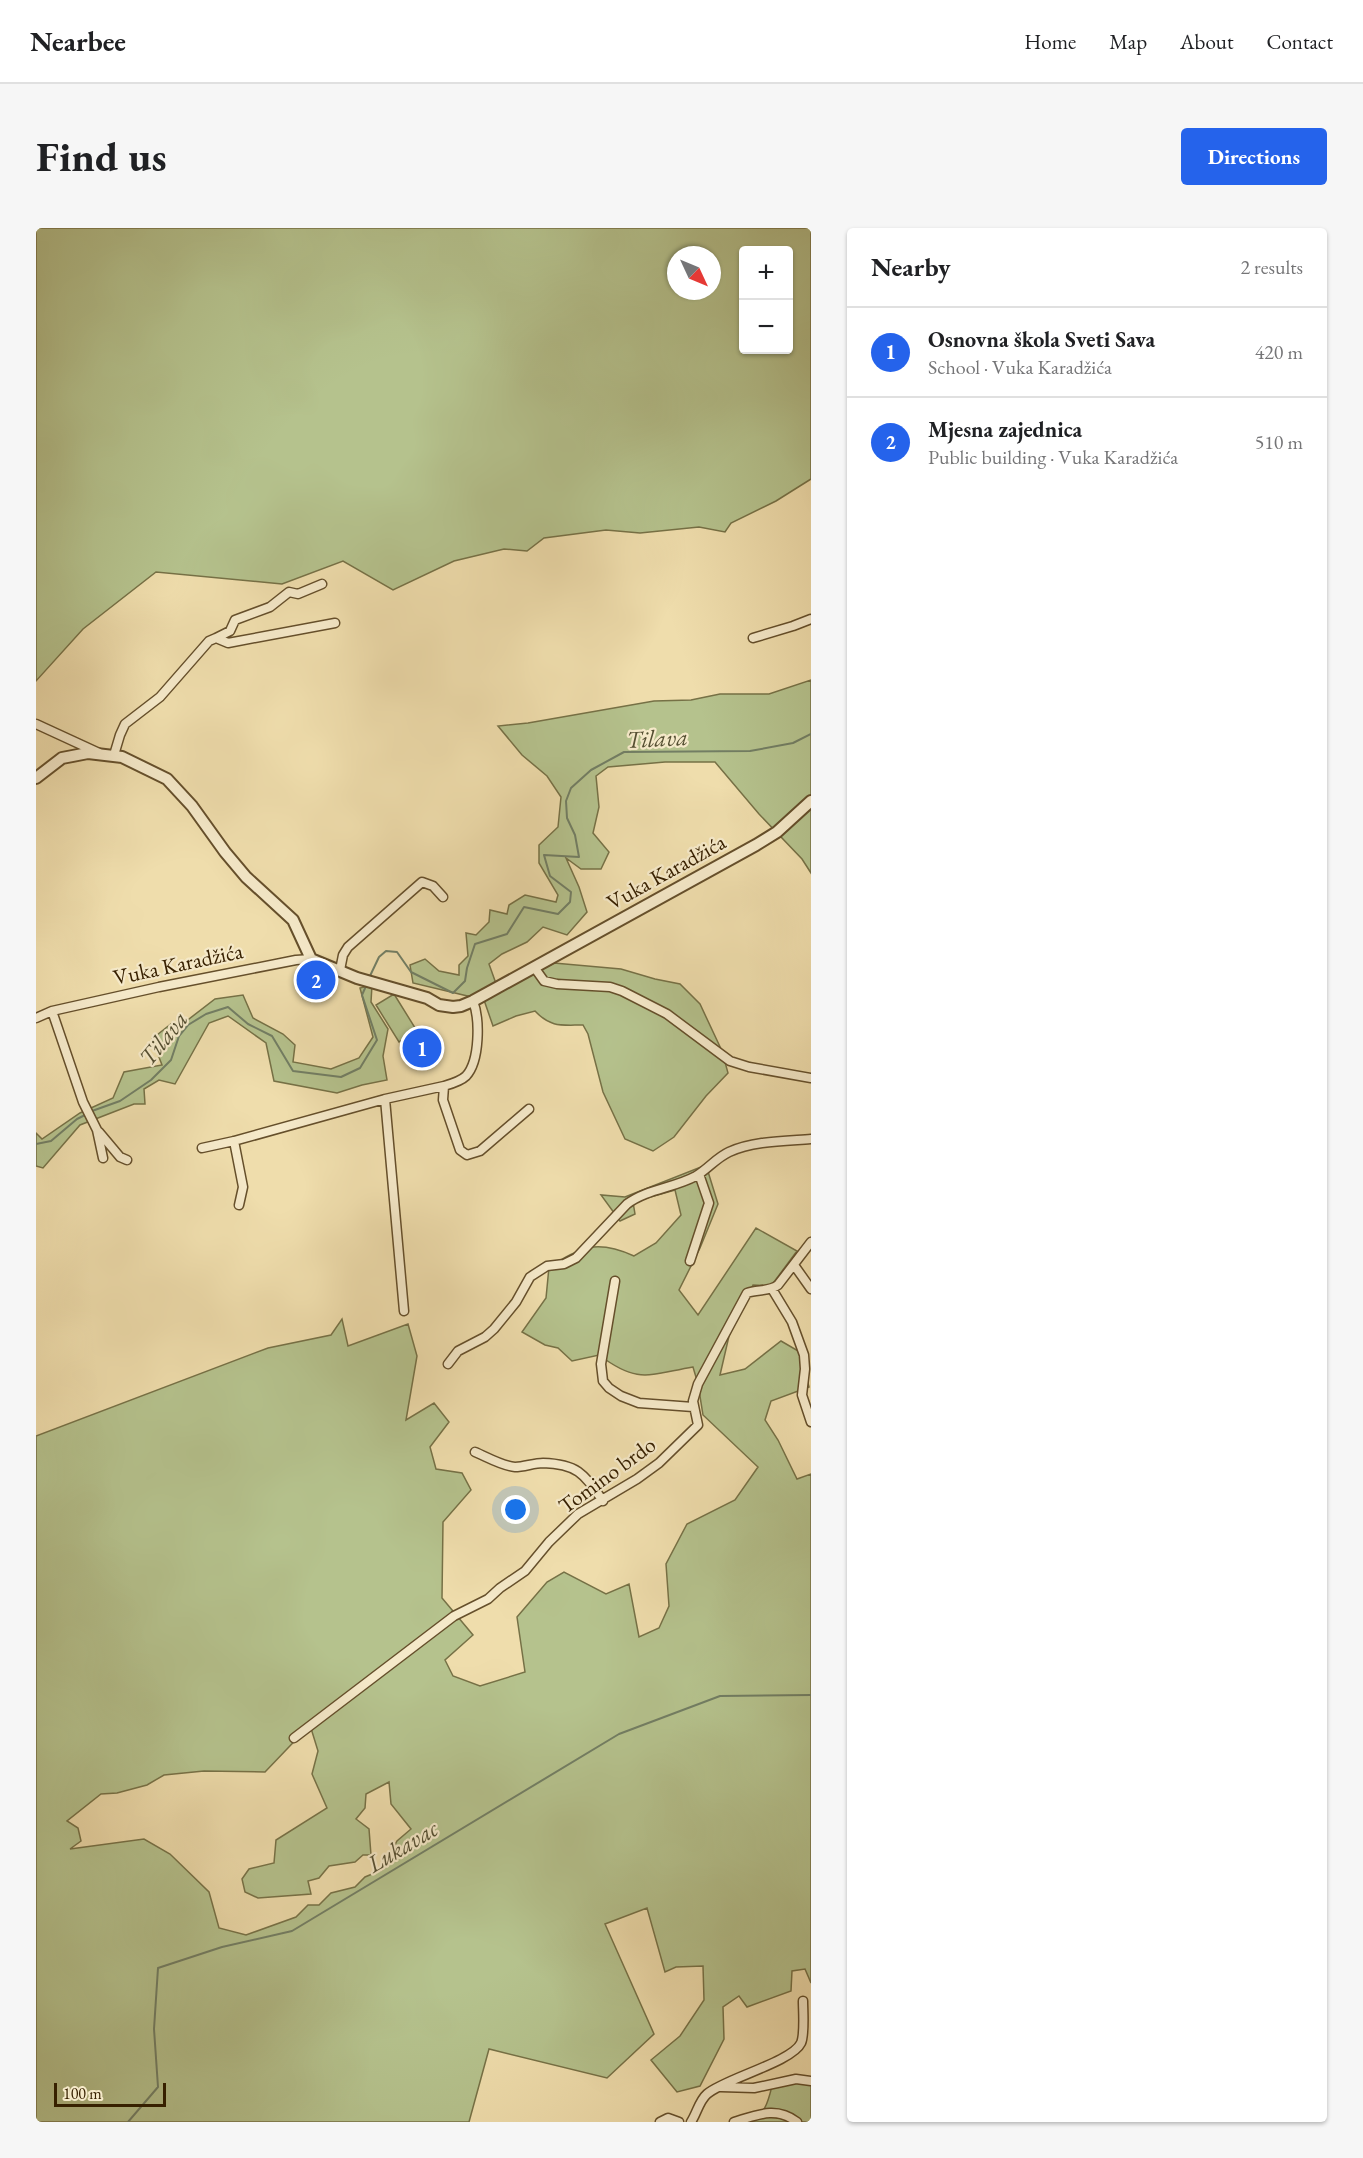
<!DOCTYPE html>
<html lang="en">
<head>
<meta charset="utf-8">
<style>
  body { margin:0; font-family:"EB Garamond",serif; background:#f6f6f6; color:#202124 }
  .controls { position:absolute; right:18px; top:18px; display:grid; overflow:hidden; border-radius:6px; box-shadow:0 2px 4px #0004 }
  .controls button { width:54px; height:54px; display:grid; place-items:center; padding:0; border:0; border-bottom:2px solid #e0e0e0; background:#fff; color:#202124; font:30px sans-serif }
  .compass { position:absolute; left:631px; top:18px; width:54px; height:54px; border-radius:50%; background:#fff; box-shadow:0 2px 4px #0004; rotate:134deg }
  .scale { position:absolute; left:18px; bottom:15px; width:112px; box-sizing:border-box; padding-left:6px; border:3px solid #372000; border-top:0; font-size:16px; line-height:21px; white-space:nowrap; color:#372000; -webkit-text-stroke:4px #f5e9c9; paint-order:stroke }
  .you { position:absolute; left:480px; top:1282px; width:21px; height:21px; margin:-15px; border:4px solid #fff; border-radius:50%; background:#1a73e8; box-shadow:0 0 0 9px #1a73e833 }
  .badge { display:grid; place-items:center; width:39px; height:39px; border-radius:50%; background:#2563eb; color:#fff; font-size:20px; font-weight:700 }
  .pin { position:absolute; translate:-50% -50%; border:3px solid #fff; box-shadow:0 2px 6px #0006 }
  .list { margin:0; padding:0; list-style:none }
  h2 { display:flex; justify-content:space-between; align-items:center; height:78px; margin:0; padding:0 24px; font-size:26px }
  h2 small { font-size:20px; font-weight:400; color:#757577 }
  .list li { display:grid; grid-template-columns:39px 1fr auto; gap:18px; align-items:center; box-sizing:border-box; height:90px; padding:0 24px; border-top:2px solid #e0e0e0 }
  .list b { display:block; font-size:22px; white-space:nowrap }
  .list p { margin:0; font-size:20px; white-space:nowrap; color:#757577 }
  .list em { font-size:20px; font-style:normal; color:#757577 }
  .map { position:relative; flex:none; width:775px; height:1894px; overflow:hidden; border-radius:6px }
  header { display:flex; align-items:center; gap:36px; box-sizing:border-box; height:84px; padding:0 30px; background:#fff; border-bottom:2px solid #e0e0e0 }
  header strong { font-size:28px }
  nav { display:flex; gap:33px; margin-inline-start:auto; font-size:21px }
  .intro { display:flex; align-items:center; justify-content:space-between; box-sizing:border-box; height:144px; padding:0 36px }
  h1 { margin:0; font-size:42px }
  .button { padding:15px 27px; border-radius:6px; background:#2563eb; color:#fff; font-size:21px; font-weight:700 }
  main { display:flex; gap:36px; padding:0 36px }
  aside { flex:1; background:#fff; border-radius:6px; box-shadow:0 2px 4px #0004 }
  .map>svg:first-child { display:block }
</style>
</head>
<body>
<header>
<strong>Nearbee</strong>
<nav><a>Home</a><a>Map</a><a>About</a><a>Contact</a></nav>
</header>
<div class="intro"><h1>Find us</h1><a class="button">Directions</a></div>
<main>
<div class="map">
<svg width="775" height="1894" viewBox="0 0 775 1894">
  <rect width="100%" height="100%" fill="#efddac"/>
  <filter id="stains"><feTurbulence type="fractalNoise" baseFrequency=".00333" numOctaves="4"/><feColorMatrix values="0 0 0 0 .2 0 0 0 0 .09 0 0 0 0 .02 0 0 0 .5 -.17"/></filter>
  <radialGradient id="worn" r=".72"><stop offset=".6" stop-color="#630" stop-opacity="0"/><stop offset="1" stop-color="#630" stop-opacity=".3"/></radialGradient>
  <path fill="#b5c28d" stroke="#767146" stroke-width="1.5" fill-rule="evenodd" d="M0,0H775V251L740,273L695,295L689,304L663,299L604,305L570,302L508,310L491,323L468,321L418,333L357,362L307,333L246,356L120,344L47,401L0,453ZM708,22H752V122H708ZM640,27H676V63H640Z
    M775,452V645L766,631L723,586L679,534H629L572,539L560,548L563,579L557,605L573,624L565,641H545L530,630L543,659L551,684L531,707L507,699L491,714L466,726L453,736L463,764L518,735L585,741L619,751L644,756L664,776L686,823L692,845L670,868L638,909L617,923L589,911L567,864L552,806L547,797C526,797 515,800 499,783L480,788L457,798L448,772L377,755L374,737L389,731L403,743L423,747V737L432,728L430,705L440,707L453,694L454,682L471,686L473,677L489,667L520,674L522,667L503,635V617L522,599L525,569L511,548L486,527L462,498L492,495L618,473L655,472L684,466H733Z
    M336,757L335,774L352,801L347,828L351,852L326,857L301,865L238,853L230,815L192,788L173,795L139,856L123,852L108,861L109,876H98L44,897L7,940L0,938V905L6,911L44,885L77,870L88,844L126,837L116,811L136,795L140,801L179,771L207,767L217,790L247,806L259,817L257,834L295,841L323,830L337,809L324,760Z
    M358,766L381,803L363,814L340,777Z
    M670,937L682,976L664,1020L643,1062L662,1087L720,1000L761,1023L735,1058L717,1057L693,1108L684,1147L709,1141L745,1113L764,1124L773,1159L735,1173L729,1192L742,1212L761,1251L775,1246V1755L769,1741L756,1743L755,1763L711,1779L703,1768L687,1779L688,1811L664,1858L641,1864L615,1832L644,1808L668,1772L667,1738L640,1739L629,1744L611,1680L569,1696L618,1806L571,1850L453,1821L433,1894H0V1208L232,1120L295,1107L306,1091L312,1118L372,1096L381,1128L370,1192L398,1175L413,1194L394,1219L400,1241L426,1245L435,1262L407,1294L406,1370L437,1407L409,1432L417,1448L444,1458L489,1444L481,1389L511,1354L528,1344L570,1366L593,1356L603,1409L623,1400L633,1378L630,1336L651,1296L699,1272L722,1239L667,1187L662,1156L657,1139C611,1147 602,1156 563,1127L536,1133L522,1120L509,1117L486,1104L510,1070L513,1039C546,1019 560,1011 598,1028L620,1015L645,987L639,962L597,974L599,986L584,993L565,967L589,969ZM274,1497L282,1523L276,1546L291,1580L240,1612L238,1635L213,1641L206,1651L209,1664L222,1670L275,1666L272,1653L283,1650L293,1638L319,1634L327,1627H335L333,1601L320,1591L329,1580L330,1566L353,1554L355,1576L375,1601L361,1613L346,1642L329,1649L319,1659L295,1665L283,1677H272L260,1689L210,1707L183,1700L173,1664L134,1626L108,1611L34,1621L45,1613L42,1600L31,1593L65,1566L81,1565L111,1557L128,1547L168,1543L229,1544Z
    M755,1853L775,1854V1894H713C729,1887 732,1874 736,1858Z"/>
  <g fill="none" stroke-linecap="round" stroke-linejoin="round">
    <path stroke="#727e64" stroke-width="2" d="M333,750L343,729L350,723L361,724L375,744L417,765L429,753L431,740L439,716L471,706L488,679L522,686L534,674L535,664L514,648L508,627L543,629L539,607L531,590L530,573L535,560L555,542L588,524L714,523L757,515L775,506
      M56,883L84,873L115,852L135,832L143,808L152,797L170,786L192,779L212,796L236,808L257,843L305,849L324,840L341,812L326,767L330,758
      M0,916L15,913L41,891L51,886
      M92,1894L122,1859L118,1801L122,1740L186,1719L256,1703L583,1506L684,1468L775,1467"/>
    <defs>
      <path id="minor" d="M180,410L194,403L199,392L234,379L253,364L262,366L286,356
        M717,410L757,398L775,391
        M0,496L63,525
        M78,527L84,507L89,496L124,469L173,413L180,410L192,415L299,395
        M498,739L508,753L521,756L574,759L586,763L631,786L694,833L713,839L775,850
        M304,742L307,727L312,719L386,654L397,658L407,669
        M437,773C444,791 444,833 430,848C425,853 415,856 408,858L407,872L424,922L431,927L444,923L493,881
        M16,783L47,874L61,902L67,930
        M0,790L16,783L123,759L260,732L275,731
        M63,904L84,929L91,932
        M198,913L207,959L203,977
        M166,920L198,913L349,871
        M654,1033L673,975L663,946
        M758,1037L775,1061
        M579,1053L565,1136L567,1153L573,1160L585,1168L603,1175L657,1179
        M736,1061L756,1094L768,1127L769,1141L766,1167L775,1194
        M368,1083L349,871L408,858
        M412,1136L422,1123L449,1109L458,1101L480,1074L494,1049L511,1038L528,1036L540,1030L591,976C611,961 638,960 660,948C672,941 680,930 693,924C717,913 749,913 775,911
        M439,1224C451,1229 466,1238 479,1239C488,1239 498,1235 507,1235C542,1236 548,1246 567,1273
        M258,1510L418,1388L452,1371L464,1360L489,1343L513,1314L542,1286L601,1251L623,1235L662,1197L657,1173L662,1156L711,1065C721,1061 733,1064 742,1057L775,1014
        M685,1859L718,1860L760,1851L775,1853
        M624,1894L632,1890L643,1894
        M655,1894C661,1885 663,1873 671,1866C688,1851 756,1834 765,1815C769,1806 767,1783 767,1773
        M698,1894C721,1887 740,1878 761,1894"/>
      <path id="tertiary" d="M0,550L26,530L52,525L86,529L131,551L156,578L189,624L210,649L257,692L275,731L321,750L391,770L403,777L417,779L425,778L437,773L720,617L741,604L775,573"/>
    </defs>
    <use href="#minor" stroke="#654f2b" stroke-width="11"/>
    <use href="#tertiary" stroke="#654f2b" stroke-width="14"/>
    <use href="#minor" stroke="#f5e9c9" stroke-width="8"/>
    <use href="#tertiary" stroke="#f5e9c9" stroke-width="10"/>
  </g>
  <g text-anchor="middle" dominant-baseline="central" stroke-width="4.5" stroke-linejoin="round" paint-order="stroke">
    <g font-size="22" fill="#372000" stroke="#f5e9c9">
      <text transform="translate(630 644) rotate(-29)">Vuka Karadžića</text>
      <text transform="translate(142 736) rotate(-12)">Vuka Karadžića</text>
      <text transform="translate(571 1247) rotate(-36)">Tomino brdo</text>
    </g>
    <g font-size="24" font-style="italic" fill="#554f32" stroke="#f5e9c9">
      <text transform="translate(621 510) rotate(-3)">Tilava</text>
      <text transform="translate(127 810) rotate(-51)">Tilava</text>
      <text transform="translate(366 1618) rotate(-31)">Lukavac</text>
    </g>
  </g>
  <rect width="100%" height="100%" filter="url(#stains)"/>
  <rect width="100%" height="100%" fill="url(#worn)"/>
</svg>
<div class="controls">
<button>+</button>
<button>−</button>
</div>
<svg class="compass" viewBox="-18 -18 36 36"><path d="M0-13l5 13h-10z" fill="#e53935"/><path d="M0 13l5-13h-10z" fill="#757577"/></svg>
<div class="scale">100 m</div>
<div class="you"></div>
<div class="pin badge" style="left:386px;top:820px">1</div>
<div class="pin badge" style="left:280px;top:752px">2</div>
</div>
<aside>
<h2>Nearby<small>2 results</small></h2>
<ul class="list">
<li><span class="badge">1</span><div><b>Osnovna škola Sveti Sava</b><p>School · Vuka Karadžića</p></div><em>420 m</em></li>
<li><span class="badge">2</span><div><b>Mjesna zajednica</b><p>Public building · Vuka Karadžića</p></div><em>510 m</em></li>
</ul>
</aside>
</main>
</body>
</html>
